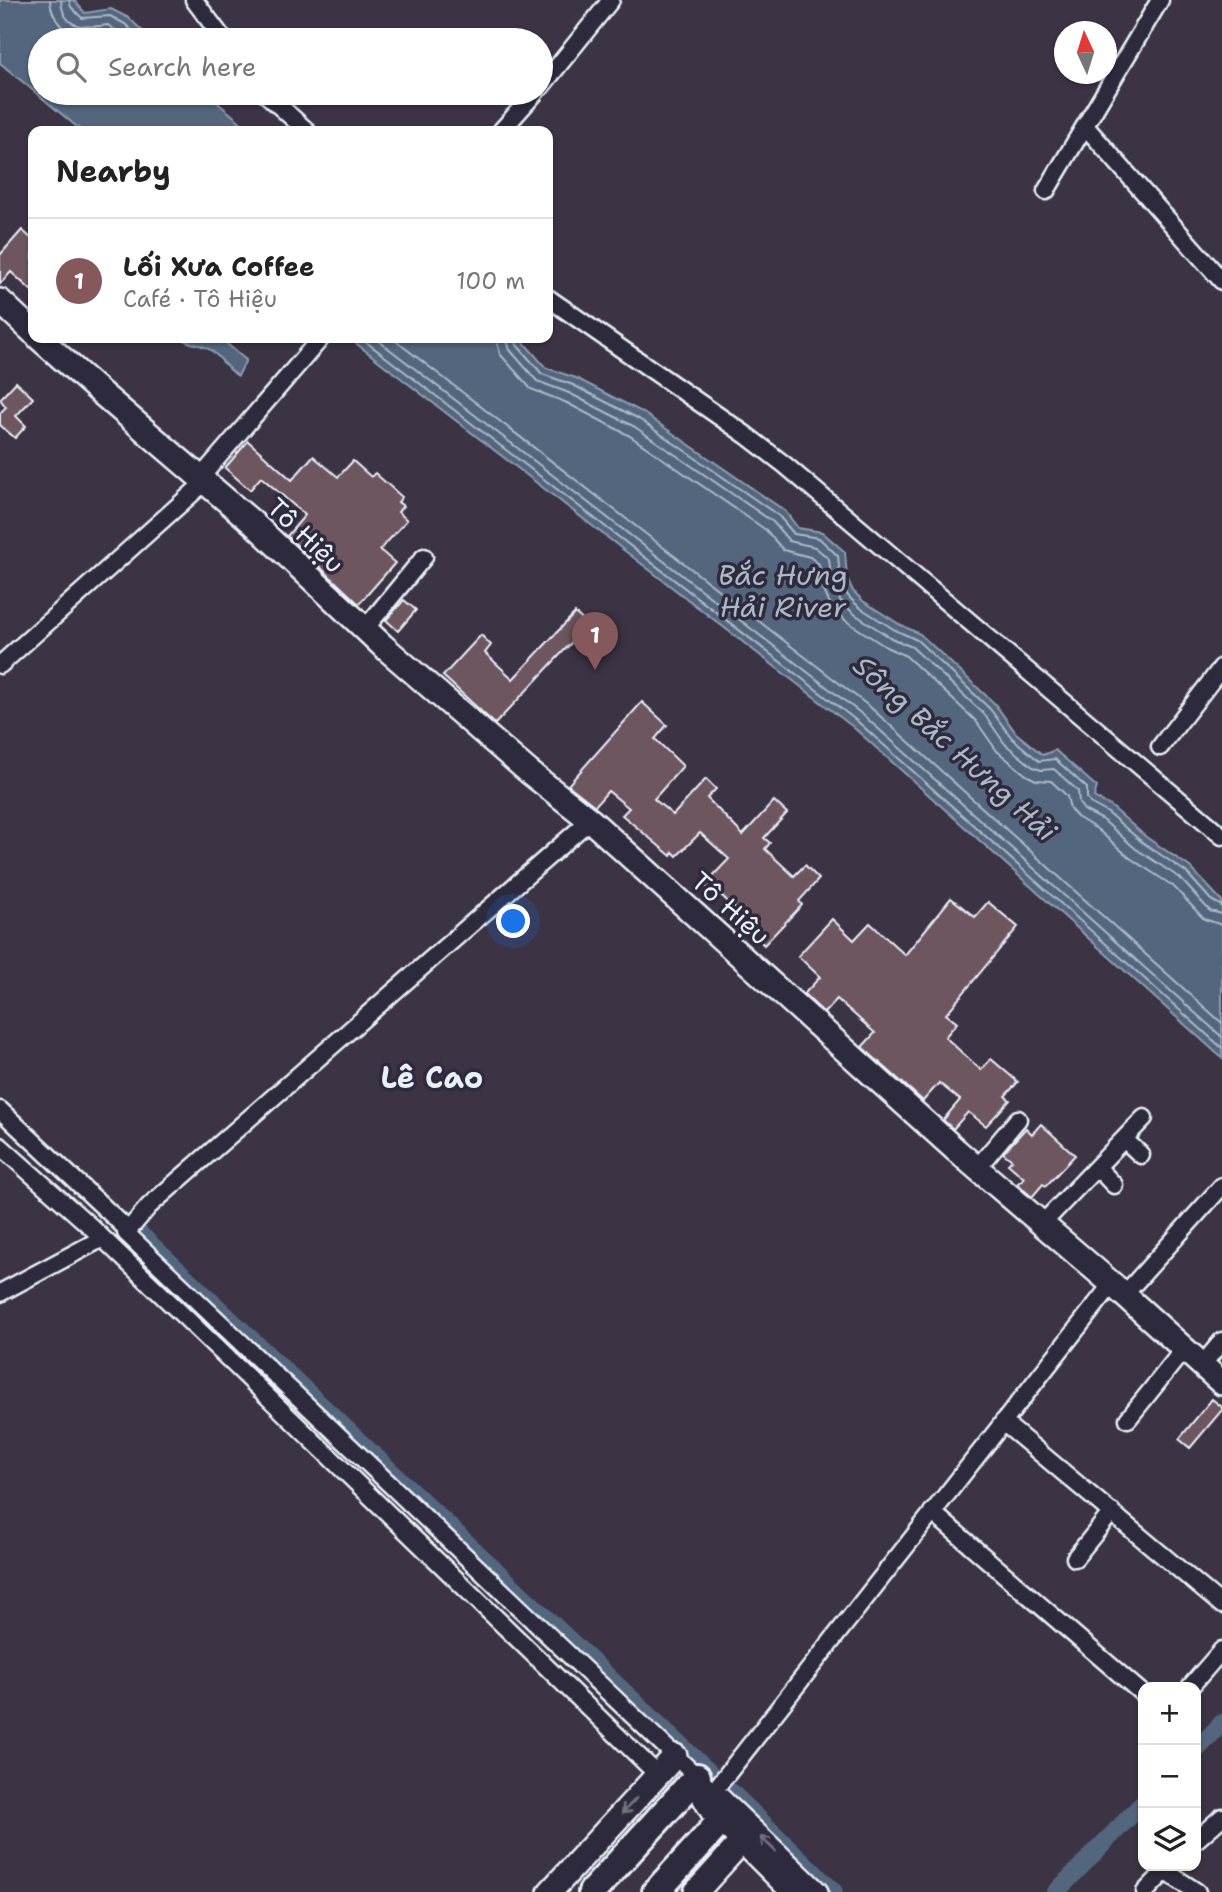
<!DOCTYPE html>
<html lang="en">
<head>
<meta charset="utf-8">
<style>
  body { margin:0; font-family:"Shantell Sans",sans-serif; background:#f6f6f6; color:#222 }
  .controls { position:absolute; right:21px; bottom:21px; display:grid; overflow:hidden; border-radius:14px; box-shadow:0 2px 5px #0004 }
  .controls button { width:63px; height:63px; display:grid; place-items:center; padding:0; border:0; border-bottom:2px solid #e0e0e0; background:#fff; color:#222; font:35px sans-serif }
  .compass { position:absolute; left:1054px; top:21px; width:63px; height:63px; border-radius:50%; background:#fff; box-shadow:0 2px 5px #0004; rotate:356deg }
  .you { position:absolute; left:514px; top:922px; width:24px; height:24px; margin:-18px; border:5px solid #fff; border-radius:50%; background:#1a73e8; box-shadow:0 0 0 10px #1a73e833 }
  .badge { display:grid; place-items:center; width:46px; height:46px; border-radius:50%; background:#85585c; color:#fff; font-size:23px; font-weight:700 }
  .pin { position:absolute; translate:-50% -58px; filter:drop-shadow(0 2px 4px #0008) }
  .pin::after { content:''; position:absolute; top:37px; width:24px; height:21px; background:inherit; clip-path:polygon(0 0,100% 0,50% 100%) }
  .list { margin:0; padding:0; list-style:none }
  h2 { display:flex; justify-content:space-between; align-items:center; height:91px; margin:0; padding:0 28px; font-size:30px }
  h2 small { font-size:23px; font-weight:400; color:#767676 }
  .list li { display:grid; grid-template-columns:46px 1fr auto; gap:21px; align-items:center; box-sizing:border-box; height:126px; padding:0 28px; border-top:2px solid #e0e0e0 }
  .list b { display:block; font-size:26px; white-space:nowrap }
  .list p { margin:0; font-size:23px; white-space:nowrap; color:#767676 }
  .list em { font-size:23px; font-style:normal; color:#767676 }
  .icon { flex:none; width:38px; height:38px; fill:none; stroke:currentColor; stroke-width:2; stroke-linecap:round; stroke-linejoin:round }
  .map { position:relative; flex:none; width:1222px; height:1892px; overflow:hidden }
  .search { position:absolute; background:#fff; box-shadow:0 2px 5px #0004; left:28px; top:28px; width:525px; height:77px; display:flex; align-items:center; gap:18px; box-sizing:border-box; padding:0 24px; border-radius:38px; color:#767676; font-size:26px }
  .panel { position:absolute; background:#fff; box-shadow:0 2px 5px #0004; left:28px; top:126px; width:525px; height:217px; border-radius:14px }
  .map>svg:first-child { display:block }
</style>
</head>
<body>
<div class="map">
<svg width="1222" height="1892" viewBox="0 0 1222 1892">
  <rect width="100%" height="100%" fill="#3c3344"/>
  <filter id="ink" filterUnits="userSpaceOnUse"><feTurbulence type="fractalNoise" baseFrequency=".0143" numOctaves="2"/><feDisplacementMap in="SourceGraphic" scale="14" xChannelSelector="R" yChannelSelector="G"/><feConvolveMatrix kernelMatrix="1 2 1 2 8 2 1 2 1" color-interpolation-filters="sRGB"/></filter>
  <g filter="url(#ink)">
    <path fill="#52667e" stroke="#8e9eaf" stroke-width="2" d="M0,0H74L85,13L111,9L129,18L152,40H40V93H206L251,131H82L0,63Z
      M180,338H220L246,360L238,376C227,369 222,359 212,351C202,343 192,346 180,338Z
      M349,338H520L546,368L576,378L642,412L785,511L798,528L822,532L845,552L847,578L853,591L863,601L899,624L920,634L995,704L1016,733L1043,755L1055,750L1097,787L1094,797L1112,807L1146,837L1190,867L1222,901V1058L853,727Z"/>
    <g fill="none" stroke-linecap="round" stroke-linejoin="round">
      <path stroke="#acb9c7" stroke-width="2" d="M50,0C51,18 67,39 86,39C97,39 104,34 114,40
        M61,0C63,31 87,28 108,25L129,40
        M69,0L71,7L82,18L110,16L125,24L142,40
        M361,338L857,721L1222,1048
        M375,338L863,715L1222,1037
        M392,338L870,707L1222,1023
        M496,338L500,354L531,389L565,402L630,436L766,530L783,550L810,557L819,564L822,586L829,602L846,621L886,647L906,656L976,721L997,751L1026,775L1036,780L1051,781L1067,796L1070,809L1077,817L1097,829L1130,858L1173,886L1204,919L1222,925
        M506,338L510,350L537,381L569,393L635,427L773,522L789,541L815,547L829,559L832,584L840,600L853,613L891,638L912,647L984,714L1005,744L1033,767L1041,770L1054,769L1078,791L1079,803L1084,810L1103,820L1136,849L1180,878L1210,911L1222,914
        M515,338L517,345L542,374L573,385L639,419L779,516L794,534L819,538L838,556L840,579L848,596L859,607L895,630L917,640L990,709L1012,738L1039,761L1055,759L1087,788V798L1090,803L1108,813L1142,842L1186,872L1211,900L1222,906"/>
      <path stroke="#52667e" stroke-width="18" d="M140,1234L710,1773
        M1196,1750L1222,1723
        M730,1791L834,1892
        M1056,1892L1143,1803"/>
    </g>
    <path fill="#6e5660" stroke="#e8f1f8" stroke-width="2" d="M22,230L33,240V292L11,272L0,284V255Z
      M16,382L33,398L16,416L26,426L15,438L0,425V413L6,407L0,399Z
      M248,441L292,480L313,456L338,477L353,461L371,477L375,473L402,497L398,502L403,506L398,512L407,520L380,550L395,563L359,604L287,536L305,515L261,477L250,490L225,468Z
      M404,600L416,610L398,631L386,620Z
      M575,613L588,625L495,724L443,676L481,635L491,645L485,653L513,679Z
      M642,702L667,725L655,739L683,766L654,799L673,815L706,779L716,789L707,798L743,835L774,801L787,813L764,838L770,843L765,849L794,876L805,865L819,879L799,901L802,905L764,945L745,926L749,922L721,895L718,898L704,885L729,859L700,833L677,856L673,852L671,856L622,815L629,808L608,791L595,806L568,785Z
      M951,898L975,917L988,902L1018,927L946,1014L957,1023L945,1037L981,1070L991,1059L1018,1082L1005,1096L1010,1100L986,1126L968,1112L953,1129L943,1120L960,1100L939,1083L923,1101L862,1047L875,1033L837,999L824,1013L804,994L820,977L798,956L832,919L854,940L870,923L905,955Z
      M1041,1124L1075,1155L1046,1186L1043,1184L1032,1197L1017,1184L1024,1178L1008,1164L1012,1160L1003,1153L1026,1128L1032,1134Z
      M1212,1399L1222,1407V1410L1190,1448L1179,1439Z"/>
    <g fill="none" stroke-linecap="round" stroke-linejoin="round">
      <defs>
        <path id="minor" d="M194,0L224,40
          M541,87L611,0
          M265,93L307,131
          M1085,126L1222,281
          M501,131L535,93
          M1046,191L1160,0
          M548,298L746,435L785,465L1222,836
          M201,477L321,338
          M364,630L424,557
          M0,665L206,481
          M1160,747L1222,667
          M590,820L149,1206L126,1233L713,1792L1112,1284
          M0,1110L128,1230
          M1124,1139L1141,1155
          M0,1146L90,1226L238,1368L658,1775
          M1097,1167L1114,1185
          M977,1168L1018,1119
          M1042,1224L1144,1118
          M0,1293L101,1239
          M1124,1295L1222,1186
          M1202,1365L1222,1341
          M1128,1419L1184,1349
          M1003,1422L1222,1605
          M932,1512L1143,1694
          M1075,1558L1112,1512
          M1190,1687L1222,1650
          M1196,1840L1222,1817
          M1165,1871L1197,1892
          M1145,1892L1170,1866"/>
        <path id="tertiary" d="M697,1777L704,1799L711,1811L792,1892
          M713,1792L817,1892"/>
        <path id="secondary" d="M0,301L33,332
          M39,338L100,392L253,523L383,646L529,772L590,820L957,1151L1112,1284L1222,1383
          M550,1892L675,1756
          M696,1892L742,1841"/>
        <path id="primary" d="M592,1892L697,1777
          M656,1892L721,1821"/>
      </defs>
      <use href="#minor" stroke="#e8f1f8" stroke-width="21"/>
      <use href="#tertiary" stroke="#e8f1f8" stroke-width="26"/>
      <use href="#secondary" stroke="#e8f1f8" stroke-width="28"/>
      <use href="#primary" stroke="#e8f1f8" stroke-width="32"/>
      <use href="#minor" stroke="#2f2a3d" stroke-width="16"/>
      <use href="#tertiary" stroke="#2f2a3d" stroke-width="21"/>
      <use href="#secondary" stroke="#2f2a3d" stroke-width="23"/>
      <use href="#primary" stroke="#2f2a3d" stroke-width="26"/>
    </g>
    <defs><path id="oneway-shaft" d="M-6 0H5M1.5-3L5.5 0L1.5 3" fill="none" stroke-width="1.6" stroke-linecap="round" stroke-linejoin="round" transform="scale(1.75)"/></defs>
    <g stroke="#70707e">
      <use href="#oneway-shaft" transform="translate(629 1806) rotate(133)"/>
      <use href="#oneway-shaft" transform="translate(768 1844) rotate(-136)"/>
    </g>
  </g>
  <g text-anchor="middle" dominant-baseline="central" stroke-width="7" stroke-linejoin="round" paint-order="stroke">
    <g font-size="26" fill="#e8f1f8" stroke="#2f2a3d">
      <text transform="translate(306 535) rotate(44)">Tô Hiệu</text>
      <text transform="translate(731 908) rotate(42)">Tô Hiệu</text>
    </g>
    <g font-size="28" font-style="italic" fill="#acb9c7" stroke="#2f2a3d">
      <text x="783" y="575">Bắc Hưng<tspan x="783" dy="32">Hải River</tspan></text>
      <text transform="translate(955 748) rotate(42)">Sông Bắc Hưng Hải</text>
    </g>
    <g font-size="30" font-weight="bold" fill="#e8f1f8" stroke="#2f2a3d">
      <text x="432" y="1077">Lê Cao</text>
    </g>
  </g>
</svg>
<div class="controls">
<button>+</button>
<button>−</button>
<button><svg class="icon" aria-label="layers" viewBox="0 0 24 24"><path d="M12 4l9 5-9 5-9-5zM3 14l9 5 9-5"/></svg></button>
</div>
<svg class="compass" viewBox="-18 -18 36 36"><path d="M0-13l5 13h-10z" fill="#e53935"/><path d="M0 13l5-13h-10z" fill="#767676"/></svg>
<div class="you"></div>
<div class="pin badge" style="left:595px;top:670px">1</div>
<div class="search"><svg class="icon" aria-label="search" viewBox="0 0 24 24"><circle cx="10" cy="10" r="6"/><path d="M15 15l6 6"/></svg>Search here</div>
<section class="panel">
<h2>Nearby<small></small></h2>
<ul class="list">
<li><span class="badge">1</span><div><b>Lối Xưa Coffee</b><p>Café · Tô Hiệu</p></div><em>100 m</em></li>
</ul>
</section>
</div>
</body>
</html>
